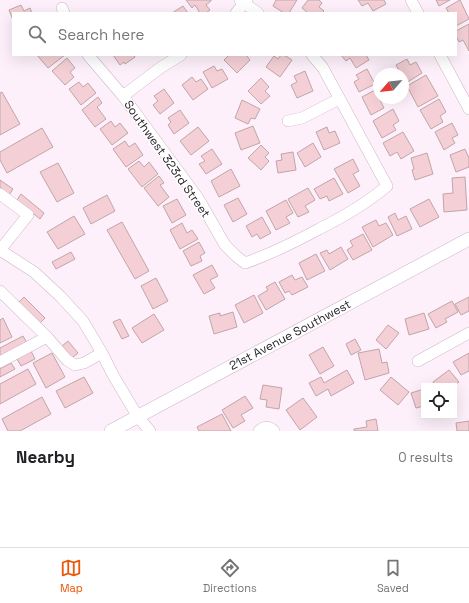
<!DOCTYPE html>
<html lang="en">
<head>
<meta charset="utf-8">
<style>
  body { margin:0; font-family:"Space Grotesk",sans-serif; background:#f6f6f6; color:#202124 }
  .controls { position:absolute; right:12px; bottom:12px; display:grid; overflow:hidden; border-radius:0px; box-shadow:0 4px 16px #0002 }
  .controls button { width:36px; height:36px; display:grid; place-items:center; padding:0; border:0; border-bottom:1px solid #e0e0e0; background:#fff; color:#202124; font:20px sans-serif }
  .compass { position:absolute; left:373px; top:68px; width:36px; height:36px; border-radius:50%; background:#fff; box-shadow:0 4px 16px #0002; rotate:242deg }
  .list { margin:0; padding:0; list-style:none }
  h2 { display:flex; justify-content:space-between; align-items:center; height:52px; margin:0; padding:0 16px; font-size:17px }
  h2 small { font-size:13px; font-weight:400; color:#757577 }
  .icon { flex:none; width:22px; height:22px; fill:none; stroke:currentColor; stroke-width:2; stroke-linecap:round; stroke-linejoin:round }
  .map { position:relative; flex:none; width:469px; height:431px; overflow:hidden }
  .search { position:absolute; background:#fff; box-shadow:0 4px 16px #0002; left:12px; right:12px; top:12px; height:44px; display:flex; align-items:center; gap:10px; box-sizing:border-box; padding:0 14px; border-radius:0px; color:#757577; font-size:15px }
  .sheet { height:116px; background:#fff }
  nav { display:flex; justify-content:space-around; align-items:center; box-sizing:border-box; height:56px; border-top:1px solid #e0e0e0; background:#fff; font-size:11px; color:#757577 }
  nav a { display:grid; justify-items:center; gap:2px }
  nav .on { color:#ea580c }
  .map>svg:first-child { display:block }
</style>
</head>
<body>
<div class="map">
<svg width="469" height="431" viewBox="0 0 469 431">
  <rect width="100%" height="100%" fill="#fdf0fa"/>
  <path fill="#f4d0d6" stroke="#c0a5a9" d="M186,0H211V1L206,5L210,10L206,13H200L195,5L192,8Z
    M276,0H297L289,13H284L273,6Z
    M308,0H319L322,3L319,7L324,11L322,13H308L302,8Z
    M358,0H384L386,4L373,11L368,3L362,6Z
    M436,0H450L439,6Z
    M460,0L469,19L456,26V13H449L446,8Z
    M21,5L24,11L30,8L32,13H13V20L9,10Z
    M183,6L188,13H172Z
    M469,24V51L463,40L459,42L456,36V31Z
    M37,55H65L48,68Z
    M113,55H134L135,57L125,64L124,62L120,65Z
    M229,55H246L250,60L237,73L224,60Z
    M281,55H284L292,60L280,77L266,67L274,56L278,59Z
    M341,55H366L369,60L356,68L350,58L346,61Z
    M67,58L75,68L70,72L74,77L65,85L52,71Z
    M407,59L410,65L416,62L422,73L406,83L403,77V74H401L396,65Z
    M214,66L217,71L222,69L228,79L212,88L203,72Z
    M367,69L375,84L359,92L354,82L359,79L356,75Z
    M305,71L313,91L297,98L291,85L297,82L294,76Z
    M426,75L438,96L418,107L407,86Z
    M192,77L196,82L201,79L208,89L193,100L182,85Z
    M261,78L269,87L265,91L270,96L261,104L248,91Z
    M79,82L83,87L88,83L96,93L81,105L69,89Z
    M164,89L174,103L160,114L153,105L158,101L154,96Z
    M375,90L384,108L371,115L362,97Z
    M2,92L20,124L0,135V93Z
    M98,97L102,103L97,107L106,119L95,127L82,110Z
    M439,99L446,112L440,116L443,122L431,129L420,110Z
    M242,100L260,109L255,119L251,118L248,124L235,118Z
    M393,109L399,121L393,125L396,130L382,138L373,121Z
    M180,110L189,123L174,134L168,125L171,122L168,118Z
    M111,121L115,127L120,123L128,133L112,145L100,129Z
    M452,123L458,135L452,138L455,143L444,150L435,132Z
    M253,126L260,143L241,150L235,133Z
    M198,127L209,141L191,155L180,141Z
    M327,127L329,133L335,131L340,143L324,150L316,132Z
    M42,128L53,147L7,173L0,160V152Z
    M403,132L414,151L401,159L397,152L390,156L383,143Z
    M125,141L129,147L135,143L143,155L126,167L113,149Z
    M313,143L321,157L305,167L297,153Z
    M261,145L269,153L265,157L269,161L261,170L248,158Z
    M212,149L222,164L206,174L199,164L205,161L201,156Z
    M465,149L469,158V167L456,172L450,155Z
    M293,152L296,170L278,173L276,161L282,160L281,154Z
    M427,153L433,174L415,180L412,170L414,169L411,158Z
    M353,159L359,171L353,174L360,186L348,193L334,169Z
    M139,161L144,167L149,162L158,174L142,187L128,169Z
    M58,163L74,193L57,202L40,172Z
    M231,169L240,186L219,197L211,181Z
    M159,176L164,183L160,185L169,197L158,206L144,188Z
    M465,177L467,210L444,212L443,194L453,193L452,178Z
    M334,178L343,194L329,201L327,196L320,199L314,189Z
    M0,180L13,189L9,195L0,189Z
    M308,188L315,200L305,206L309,212L298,217L288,199Z
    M21,194L44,213L40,219L17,200Z
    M107,195L115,211L91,224L83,208Z
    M238,198L247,214L233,222L224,205Z
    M177,199L186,215L172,223L163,206Z
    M429,199L439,217L420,227L410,209Z
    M286,200L293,213L286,217L290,223L276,230L266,211Z
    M395,213L398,220L406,216L412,229L397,236L388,217Z
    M74,216L85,234L58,249L47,232Z
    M262,217L271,233L260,239L257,234L252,237L246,226Z
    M376,220L379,226L386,223L393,235L373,247L362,227Z
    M122,222L149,271L135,279L107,230Z
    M182,223L187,233L192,230L198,239L180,249L170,230Z
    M363,234L372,250L353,260L347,250L353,246L350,241Z
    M199,242L205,253L200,256L202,261L191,266L183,251Z
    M341,247L348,259L330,270L320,253L327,250L329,254Z
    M71,252L75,259L56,269L52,262Z
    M316,254L325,271L307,280L299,263Z
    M212,265L218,276L210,280L215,288L204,294L193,275Z
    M292,275L295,280L302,277L308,287L292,295L289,291L285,293L279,282Z
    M156,278L168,301L153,309L141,286Z
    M275,282L285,299L266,310L258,296L268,290L266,287Z
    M254,295L263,313L244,323L235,305Z
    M24,297L45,318L40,323L18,303Z
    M469,297V311L461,315L455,304Z
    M452,301L458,312L445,319L447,322L436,328L428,314Z
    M233,312L237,327L214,334L209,316L220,313V316Z
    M424,313L429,329L409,335L405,319Z
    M154,314L164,330L142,343L132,328Z
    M3,318L12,337L0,343V320Z
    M120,319L129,336L122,339L113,322Z
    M388,325L399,333L386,349L376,340Z
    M23,336L27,343L0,356V348Z
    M355,339L361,350L351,355L346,344Z
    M68,341L78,353L72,358L62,346Z
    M323,347L334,366L320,374L309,355Z
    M379,349L382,363L387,362L389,373L365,380L358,353Z
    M31,351L35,359L21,366L17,359Z
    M52,353L65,377L46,388L33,363Z
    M469,353V371L461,375L453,362Z
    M11,363L15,369L0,377V369Z
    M28,369L36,384L0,404V384Z
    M347,370L354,383L331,396L328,389L316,396L309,383L321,377L324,383Z
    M449,370L459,382L453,386H436L433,382Z
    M84,377L93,393L65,408L56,391Z
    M391,377L409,392L398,405L380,390Z
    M263,385L282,388L279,409L266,407L267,400L260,399Z
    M424,389V406L416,408L411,393Z
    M245,396L253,408L241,415L245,421L233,428L222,410Z
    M42,397L51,414L20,431H8L2,419Z
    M303,398L317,417L300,430L286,410Z
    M222,414L231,431H199L197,427Z
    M376,419L378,431H354V429L367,427L366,421Z
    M469,421V431H457L456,423Z"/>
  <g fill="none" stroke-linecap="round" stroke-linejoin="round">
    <defs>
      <path id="minor" d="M240,0L258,13
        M411,0L418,13
        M62,8L64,13
        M236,13L247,0
        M88,55L123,96L198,198L225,245L236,256L245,263C271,254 295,242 319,229C343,217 366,204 387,186L323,68L312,55
        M440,55L469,109
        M123,96L160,68L181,55
        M288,121L302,118L339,99
        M0,194L28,215L0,250
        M0,250L34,272L60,296L83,321L102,353L113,375L138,417L150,431
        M0,291L47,337L67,360L75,365L84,363L102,353
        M418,361L469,333
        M0,362L47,337
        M259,431C264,426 269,426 274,431"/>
      <path id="major" d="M111,431L469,239"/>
    </defs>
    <use href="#minor" stroke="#cdb7c7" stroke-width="12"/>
    <use href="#major" stroke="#cdb7c7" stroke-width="14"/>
    <use href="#minor" stroke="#fff" stroke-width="11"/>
    <use href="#major" stroke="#fff" stroke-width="13"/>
  </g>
  <g text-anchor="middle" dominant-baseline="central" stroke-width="3" stroke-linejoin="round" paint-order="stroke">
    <g font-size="12" fill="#272026" stroke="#fff">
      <text transform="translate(167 159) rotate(55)">Southwest 323rd Street</text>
      <text transform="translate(290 335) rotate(-28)">21st Avenue Southwest</text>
    </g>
  </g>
</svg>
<div class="controls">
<button><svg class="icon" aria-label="locate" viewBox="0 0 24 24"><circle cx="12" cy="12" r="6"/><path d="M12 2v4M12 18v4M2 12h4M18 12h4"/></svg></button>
</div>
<svg class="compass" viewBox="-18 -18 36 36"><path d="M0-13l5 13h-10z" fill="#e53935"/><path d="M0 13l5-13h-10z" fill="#757577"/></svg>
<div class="search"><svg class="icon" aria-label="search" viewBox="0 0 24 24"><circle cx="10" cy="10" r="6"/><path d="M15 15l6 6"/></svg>Search here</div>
</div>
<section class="sheet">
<h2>Nearby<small>0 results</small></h2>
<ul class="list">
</ul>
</section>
<nav>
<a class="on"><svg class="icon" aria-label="map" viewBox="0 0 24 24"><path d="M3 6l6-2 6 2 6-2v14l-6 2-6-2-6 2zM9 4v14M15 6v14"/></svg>Map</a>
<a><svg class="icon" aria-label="directions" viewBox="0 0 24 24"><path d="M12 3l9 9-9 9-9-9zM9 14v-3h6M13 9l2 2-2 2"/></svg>Directions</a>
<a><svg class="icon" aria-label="saved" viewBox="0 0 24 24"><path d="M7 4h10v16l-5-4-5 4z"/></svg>Saved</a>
</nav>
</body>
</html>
